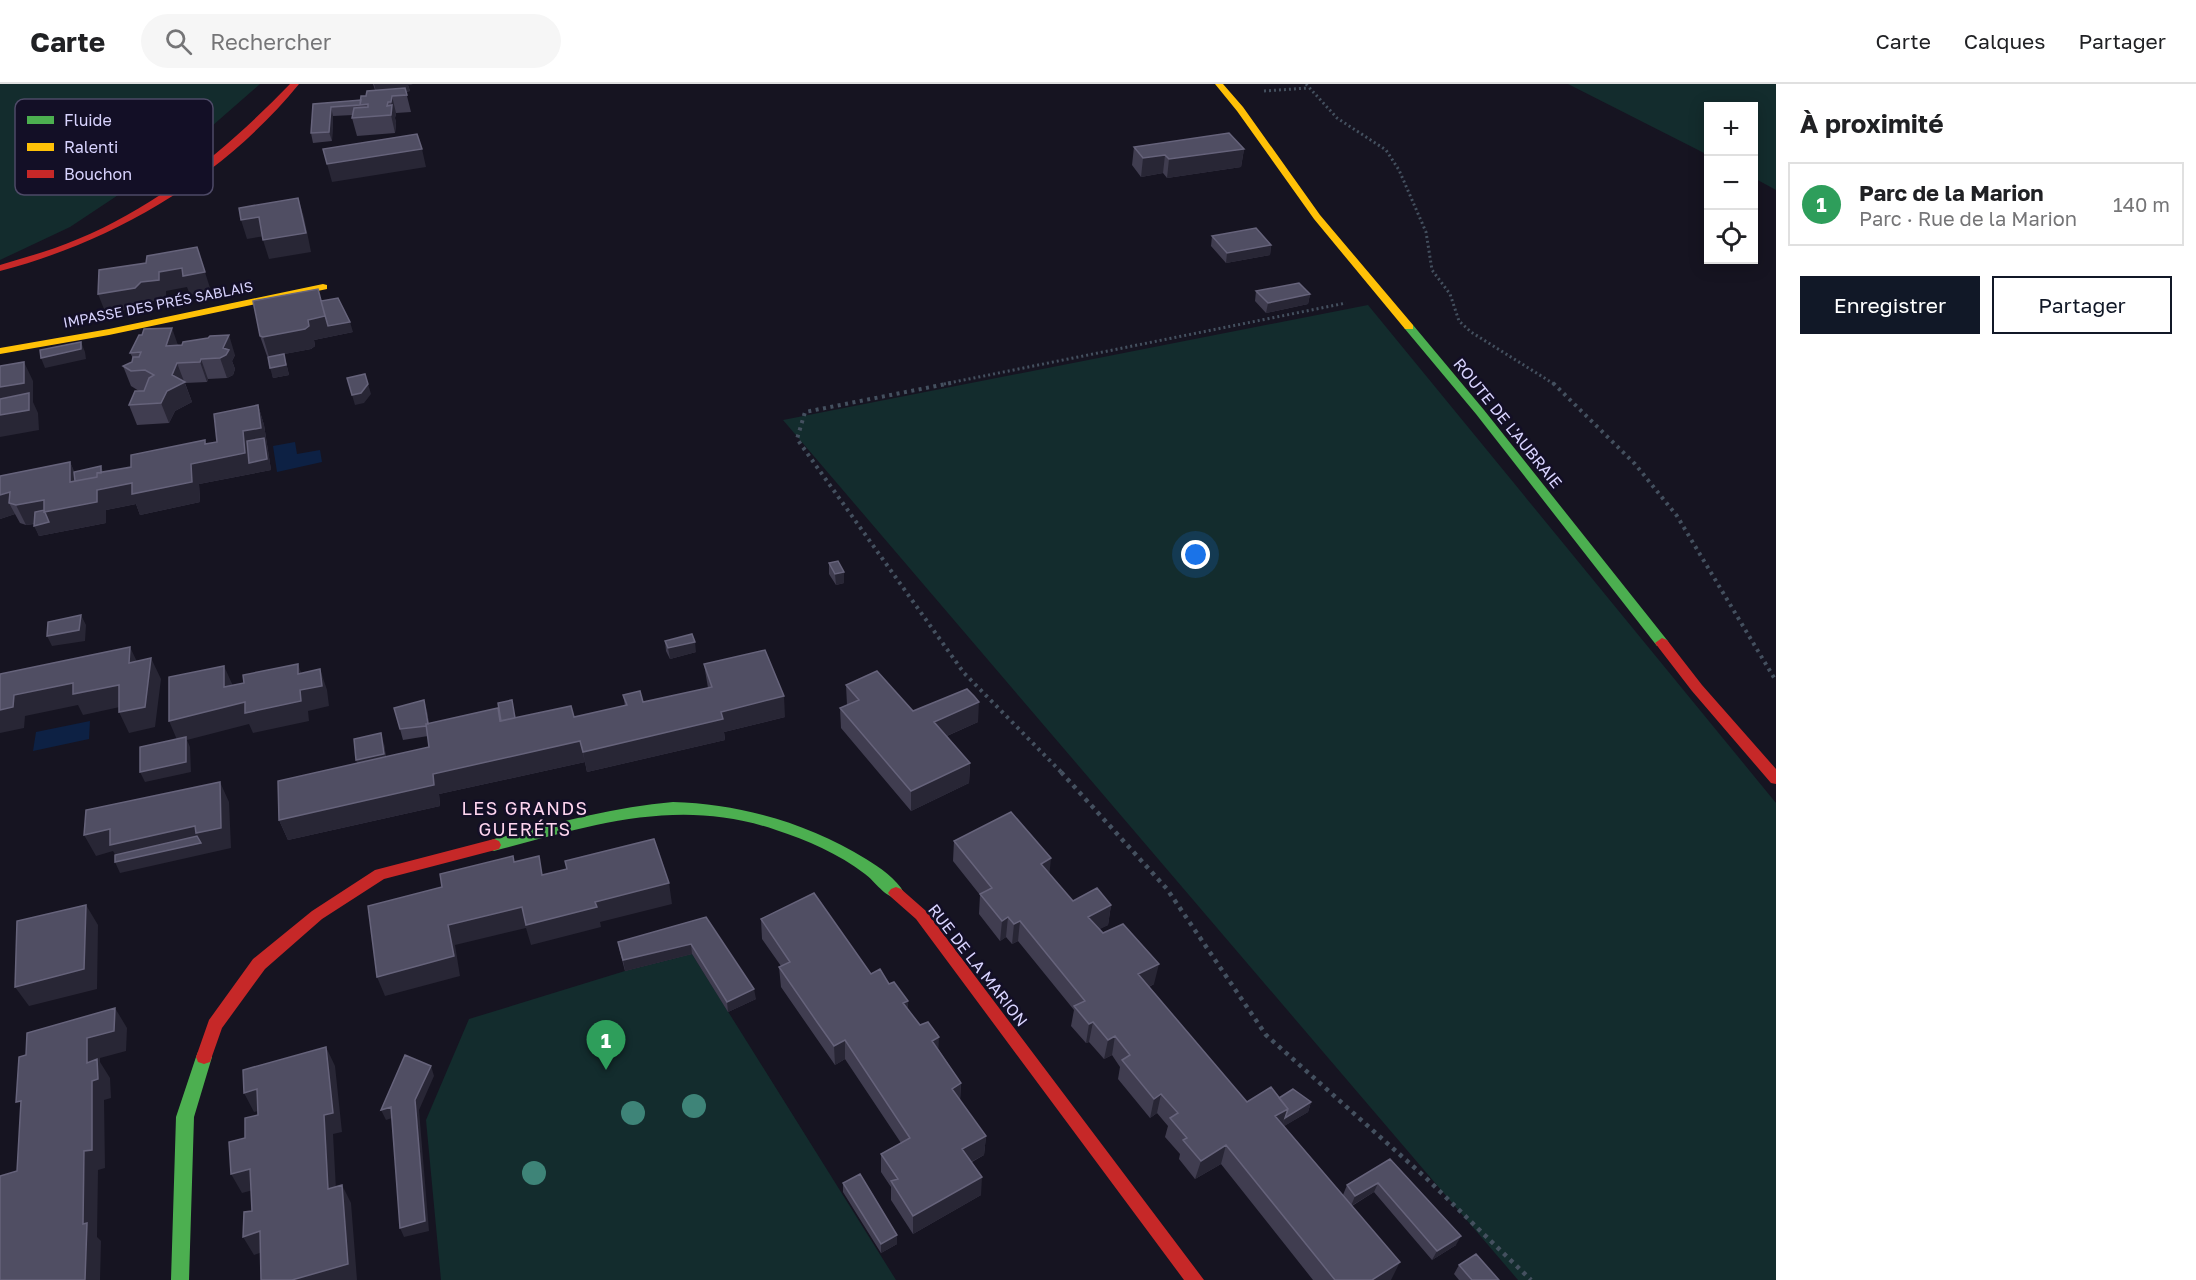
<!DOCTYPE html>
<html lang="fr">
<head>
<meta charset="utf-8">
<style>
  body { margin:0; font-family:"Golos Text",sans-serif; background:#f6f6f6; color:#202124 }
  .controls { position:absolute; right:18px; top:18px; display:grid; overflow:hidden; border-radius:0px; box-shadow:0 3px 15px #0003 }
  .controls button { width:54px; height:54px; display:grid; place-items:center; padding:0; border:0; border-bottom:2px solid #e0e0e0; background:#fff; color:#202124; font:30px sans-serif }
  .you { position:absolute; left:1196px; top:471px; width:21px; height:21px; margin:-15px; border:4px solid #fff; border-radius:50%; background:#1a73e8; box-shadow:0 0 0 9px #1a73e833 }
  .badge { display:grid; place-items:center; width:39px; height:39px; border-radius:50%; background:#111827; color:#fff; font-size:20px; font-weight:700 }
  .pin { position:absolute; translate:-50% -50px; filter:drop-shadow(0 2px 3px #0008) }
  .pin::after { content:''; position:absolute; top:32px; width:21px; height:18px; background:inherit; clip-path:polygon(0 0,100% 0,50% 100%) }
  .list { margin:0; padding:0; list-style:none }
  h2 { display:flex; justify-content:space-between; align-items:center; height:78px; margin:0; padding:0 24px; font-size:26px }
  h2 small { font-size:20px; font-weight:400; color:#757577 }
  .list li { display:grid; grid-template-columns:39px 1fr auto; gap:18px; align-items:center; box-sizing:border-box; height:84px; margin:0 12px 12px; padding:0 12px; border:2px solid #e0e0e0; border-radius:0px }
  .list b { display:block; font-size:22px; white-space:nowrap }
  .list p { margin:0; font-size:20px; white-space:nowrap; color:#757577 }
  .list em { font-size:20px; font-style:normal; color:#757577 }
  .actions { display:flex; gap:12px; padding:18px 24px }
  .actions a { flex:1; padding:14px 0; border:2px solid #111827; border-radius:0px; text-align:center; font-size:21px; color:#111827 }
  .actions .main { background:#111827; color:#fff }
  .icon { flex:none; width:33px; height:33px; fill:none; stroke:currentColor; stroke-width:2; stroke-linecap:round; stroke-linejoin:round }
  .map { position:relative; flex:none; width:1776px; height:1196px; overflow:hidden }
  header { display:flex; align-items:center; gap:36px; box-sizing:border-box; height:84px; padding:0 30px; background:#fff; border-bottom:2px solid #e0e0e0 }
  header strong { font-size:28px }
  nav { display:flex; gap:33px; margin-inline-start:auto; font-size:21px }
  .search { width:420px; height:54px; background:#f6f6f6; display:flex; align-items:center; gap:15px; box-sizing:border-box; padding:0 21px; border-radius:33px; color:#757577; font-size:22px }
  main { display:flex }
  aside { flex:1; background:#fff }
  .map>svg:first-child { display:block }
</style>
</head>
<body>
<header>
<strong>Carte</strong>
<div class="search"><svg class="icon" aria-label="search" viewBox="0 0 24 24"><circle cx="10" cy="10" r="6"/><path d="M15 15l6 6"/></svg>Rechercher</div>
<nav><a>Carte</a><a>Calques</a><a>Partager</a></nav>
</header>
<main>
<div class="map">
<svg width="1776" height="1196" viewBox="0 0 1776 1196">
  <rect width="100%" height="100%" fill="#161421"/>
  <path fill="#132c2d" d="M0,0H260L180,70L70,143L0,176Z
    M1568,0H1776V106L1754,94V22H1708V71Z
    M1368,221L1776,719V1196H1518L783,336Z
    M692,870L896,1196H441L426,1036L469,935L625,887Z"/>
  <path fill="#0d2144" d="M295,358L297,370L320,366L322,378L277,388L273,362Z
    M90,637L89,655L33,667L36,648Z"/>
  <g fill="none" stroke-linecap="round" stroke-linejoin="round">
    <path stroke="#44505f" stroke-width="3" stroke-dasharray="2 3" stroke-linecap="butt" d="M1306,0L1337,34L1386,66L1399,86L1426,148L1432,186L1450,210L1459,237L1471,248L1554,300
      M1264,7L1308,4
      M944,300L1346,219"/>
    <path stroke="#44505f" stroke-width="4" stroke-dasharray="3 4.5" stroke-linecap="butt" d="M951,299L805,328L797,355L964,589L1063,690
      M1553,299L1635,380L1677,432L1776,597"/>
    <path stroke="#44505f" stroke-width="4.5" stroke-dasharray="4 5" stroke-linecap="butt" d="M1061,688L1167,805L1266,951L1425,1093L1531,1196"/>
    <path fill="#4caf50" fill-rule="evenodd" d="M1409,240L1413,241L1484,326L1667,556L1669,559L1667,562H1657L1476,330L1405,245L1404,243Z
      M673,718C741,720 808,739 866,775C879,783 897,795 904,809L901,813C888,818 876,798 865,790C839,770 807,756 776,746C677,712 590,742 494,767L489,765L487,761L489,757L494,755C553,740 612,723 673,718Z
      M204,966L210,968L212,973L194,1033L189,1196H171L176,1033L196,973L198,968Z"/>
    <path fill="#ffc107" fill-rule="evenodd" d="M1215,0H1223L1243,23L1320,131L1413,241V245H1405L1314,135L1237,27Z
      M323,200L327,201V205L109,251L0,270V264L109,245Z"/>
    <path fill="#c62828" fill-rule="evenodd" d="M290,0H299C223,93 115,157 0,187V181C26,173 53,166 78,155C160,121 229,63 290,0Z
      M1662,554L1667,556L1702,601L1776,685V700L1771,699L1692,607L1655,559Z
      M494,755L499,757L501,761L499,765L384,795L322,835L265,885L222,944L210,978L204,980L198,978L196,973L209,936L253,875L312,827L375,786Z
      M896,803L901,805L926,827L1204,1196H1184L916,835L891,813L888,809L891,805Z"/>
  </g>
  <g fill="#3e8478">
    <circle cx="694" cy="1022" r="12"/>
    <circle cx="633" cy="1029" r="12"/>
    <circle cx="534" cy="1089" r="12"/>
  </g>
  <path fill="#403d50" d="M373,0H413L408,1L410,7L406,8L411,28L396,29L395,34L396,39L395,49L357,52L352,34L353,31L333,32L332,57L313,59L311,49L313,20L361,16L375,6Z
    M1134,63L1244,65L1241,83L1167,94L1163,89L1141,93L1132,81Z
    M1212,152L1271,161L1270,171L1226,179L1211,162Z
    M1256,207L1310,210L1308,220L1266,229L1255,217Z
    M322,219L353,248L314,256L315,262L311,265L284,270L289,291L273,294L269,273L267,272L260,252Z
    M178,261L235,271L232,277L235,285L233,291L227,294L208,295L207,298L185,299L192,318L175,327L169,339L137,341L129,321L144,307H139L131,302L123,282L132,278L133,274L130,269Z
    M258,321L264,341L271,386L199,400L200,418L140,431L136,420L106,426V439L39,452L34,440L26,441L20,439L15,430L0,435V392L70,378L74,388H103L131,383L205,356L206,360L217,358Z
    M829,479L844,499L836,501L829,490Z
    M665,557L696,568L670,575L666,567Z
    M704,580L785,633L724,648L725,656L587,688L585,678L439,710L440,722L288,756L279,736L384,660L386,673L429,663L428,652L403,656L400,645L427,627L429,640L516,634L574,633L625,622L623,611L643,618L708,604Z
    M846,601L913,627L978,638L947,652L970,679L969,699L911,727L841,644L840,624L847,621Z
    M954,757L1049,789L1073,817L1111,821L1108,841L1099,845L1154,900L1149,903L1247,1018L1279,1014L1311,1018L1308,1028L1284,1042L1343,1111L1347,1101L1390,1075L1456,1161L1432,1176L1374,1108L1352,1122L1391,1196H1313L1221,1080L1195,1095L1179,1075L1180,1070L1165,1053L1168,1042L1157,1029L1150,1034L1118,995L1120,983L1112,971L1104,975L1089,958L1086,959L1071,942L1074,926L1018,857L1012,860L1006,853L1000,857L979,830L980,811L953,777Z
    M706,833L756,915L728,928L692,870L625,887L620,868L618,858Z
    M761,835L871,890L889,900L939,966L961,999L960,1016L986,1052L984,1071L972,1078L981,1111L913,1150L891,1116V1103L881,1088V1070L901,1059L845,975L835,981L781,903L779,883L781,882L762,855Z
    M843,1099L897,1160L881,1169L843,1108Z
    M1459,1181L1499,1196H1459L1454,1190Z"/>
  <path fill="#282635" d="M374,0H413L408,1L410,7L394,9L392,12L396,29L395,34L396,39L395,49L391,31L392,23L391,18L378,15Z
    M331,23L333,32L332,57L329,48Z
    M422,65L426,83L332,98L327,80Z
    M1244,65L1241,83L1167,94L1169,75Z
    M1165,71L1163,89L1141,93L1143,74Z
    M298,114L304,133L311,168L269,175L263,156Z
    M259,133L265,152L247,155L241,136Z
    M1271,161L1270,171L1226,179L1227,169Z
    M197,163L211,207L190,211L187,203L166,207V215L148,218L142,223L106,230L98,210L141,198Z
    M1310,210L1308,220L1266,229L1268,219Z
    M325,232L328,242L350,238L353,248L314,256L315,262L311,265L269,273L263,253L308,236Z
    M172,244L179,264L166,262Z
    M229,251L235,271L232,277L235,285L233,291L227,294L220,274Z
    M81,258L85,268L86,275L45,284L41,274Z
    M284,270L289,291L273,294L270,284Z
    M201,275L208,295L207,298L200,278Z
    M24,278L33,297V318L38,329L39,346L0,353V303Z
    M177,279L192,318L175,327L169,339L161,319Z
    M368,300L371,310L364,319L355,321L352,311Z
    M258,321L264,341L271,386L199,400L200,418L140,431L136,420L106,426V439L39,452L34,442L48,437L26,441L16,421L9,419L15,430L0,435V411L10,408L70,398V378L79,398L101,382L105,393L191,380L205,360V356L212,376L243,347Z
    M844,488V499L836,501L835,490Z
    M81,531L86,541L85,557L52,562L47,552Z
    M695,558L696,568L670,575L668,564Z
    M130,563L140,584L129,579Z
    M151,574L161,595L155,643L129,649L119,628Z
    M298,580L305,600L320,585L327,606L329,622L308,627L309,637L253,649L249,640L187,656L190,663L191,688L145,698L140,688L178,658L169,637L224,603V582L233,602L298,590Z
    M73,599L119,601L129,621L83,631L78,621L25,632L24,644L0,649V626L14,611Z
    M784,612L785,633L724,648L725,656L587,688L583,668L721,628Z
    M424,616L427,627L431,652L428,641Z
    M979,618L978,638L933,658L934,638Z
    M381,649L384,660L387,681L360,687L356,676Z
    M580,657L585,678L439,710L440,722L288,756L279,736L433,690Z
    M970,679L969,699L911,727V707Z
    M220,698L229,718L231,764L120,789L115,778L119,777L113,767L96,772L84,751Z
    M1051,774L1049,794L1041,780Z
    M669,799L672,820L600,838L601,843L531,861L526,844L455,861L460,892L385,912L377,893L448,841L522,823L595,818Z
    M86,821L98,841L97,905L29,922L15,903Z
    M1111,821L1108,841L1085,853L1088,833Z
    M1008,833L1006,853L1000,857L1002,837Z
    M1020,837L1018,857L1012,860L1014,840Z
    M691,860L692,870L625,887L623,876Z
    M1159,880L1154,900L1134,910L1138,890Z
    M754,905L756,915L728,928L727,918Z
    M908,917V937L903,919Z
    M115,924L127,944L126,967L100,974V978L110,994L111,1014L104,1016L105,1084L98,1086L97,1153L101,1157L100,1196H85L83,1140L87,954Z
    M1093,938L1089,958L1086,959L1089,940Z
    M1115,952L1112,971L1104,975L1108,956Z
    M939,953L938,973L932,957Z
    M845,956V975L835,981L834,962Z
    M326,963L335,982L342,1048L333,1050L337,1124L328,1105L324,1031Z
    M431,982L434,992L419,1026L429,1147L404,1153L400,1144L415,1016Z
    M961,999L960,1018L952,1005Z
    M257,1005L267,1025L254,1028L244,1009Z
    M1161,1010L1157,1029L1150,1034L1154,1015Z
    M1311,1018L1308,1028L1281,1044L1285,1034Z
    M391,1023L395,1033L386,1036L381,1026Z
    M1288,1025L1281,1044L1275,1032Z
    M986,1052L984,1071L961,1083L962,1065Z
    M1226,1061L1221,1080L1195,1095L1201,1077Z
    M250,1085L261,1104L242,1109L231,1090Z
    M982,1093L981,1111L913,1150V1132Z
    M1378,1099L1374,1108L1351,1122L1355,1112Z
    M342,1101L351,1119L357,1196H292Z
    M260,1147L271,1165L254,1171L243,1153Z
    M897,1151V1160L881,1169V1160Z
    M1461,1152L1456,1161L1432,1176L1437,1167Z
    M1400,1178L1391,1196H1372Z"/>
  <path fill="#504e63" stroke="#66637b" stroke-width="1.5" d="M405,4L407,11L392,12L391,18H388L387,22L392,21L391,31L352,34L354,24L368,23V20L360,21L361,12H366L367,7Z
    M361,16L360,21L331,23L329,48L311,49L313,20Z
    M1229,49L1244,65L1169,75L1165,71L1143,74L1134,63Z
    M417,50L422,65L327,80L323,65Z
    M298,114L306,149L263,156L259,133L241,136L239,124Z
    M1256,144L1271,161L1227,169L1212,152Z
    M197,163L205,188L183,192L182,184L159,188V196L141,198L135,204L98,210L99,186L146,179L147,172Z
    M1299,199L1310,210L1268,219L1256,207Z
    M318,205L325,232L308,236L309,242L305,245L263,253L260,252L253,217Z
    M338,214L350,238L328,242L321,217Z
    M172,244L166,262L182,261L183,258L208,254L210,252L229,251L223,264L229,266L226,271L220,274L201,275L200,278L177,279L172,291L185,298L167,307L161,319L129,321L135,307H144L149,294L154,291L145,286L131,287L123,282L132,278L133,273H139L141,268L130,269L139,251H142L144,245Z
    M81,258V265L41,274L40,266Z
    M284,270L286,281L270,284L268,273Z
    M24,278V299L0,303V282Z
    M365,290L368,300L361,309L352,311L347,294Z
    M29,309V326L0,331V315Z
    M258,321L261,344L243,347L245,369L191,380L192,398L132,410V399L97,406V418L44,428V416L16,421L9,419L10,408L0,411V392L70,378V398L97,393V389L131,383V371L205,356V360L217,358L214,330Z
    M264,354L267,375L249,379L247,357Z
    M101,382V389H97V393L75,397L74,388Z
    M44,426L49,438L34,442L35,428Z
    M838,477L844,488L835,490L829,479Z
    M81,531L79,546L47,552L48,538Z
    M692,550L695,558L668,564L665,557Z
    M130,563L129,579L151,574L145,623L119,628V601L73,610V599L14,611L13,623L0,626V590Z
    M765,566L784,612L721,628L723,635L583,668L580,657L433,690L434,701L279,736L278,697L429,663L426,640L498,624L500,637L571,622L574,633L627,621L623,611L640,607L643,618L712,603L704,580Z
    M298,580V590L320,585L322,602L300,606L301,617L245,629V618L169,637V593L224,582V603L244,599L243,591Z
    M877,587L913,627L967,605L974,612L979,618L934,638L970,679L911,707L840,624L859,616L846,601Z
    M424,616L428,640H426V642L400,645L394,624Z
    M512,616L515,634L501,637L498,619Z
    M381,649L384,670L356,676L354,655Z
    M186,653V678L140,688V663Z
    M220,698L221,744L196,749L195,742L110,761V745L84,751L86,726Z
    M1011,728L1051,774L1041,780L1073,817L1097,804L1111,821L1088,833L1103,849L1123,840L1159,880L1138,890L1247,1018L1271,1003L1288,1025L1275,1032L1400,1178L1372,1196H1335L1226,1061L1201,1077L1183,1056L1187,1054L1170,1034L1178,1029L1161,1010L1154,1015L1122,976L1130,971L1115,952L1108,956L1093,938L1089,940L1074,922L1085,917L1020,837L1014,840L1008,833L1002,837L980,810L992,804L954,757Z
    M197,752L201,759L115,778V771Z
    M654,755L669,799L595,818L597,823L526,841L522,823L448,841L454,872L377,893L368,822L442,803L440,790L513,772L514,778L539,772L542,791L567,785L565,777Z
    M814,809L871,890L880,885L889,900L894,898L908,917L903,919L920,941L928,938L939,953L932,957L961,999L952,1005L986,1052L962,1065L982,1093L913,1132L891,1097L898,1095L881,1070L910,1054L845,956L834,962L817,938L779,883L790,878L761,835Z
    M86,821L84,885L15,903L17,837Z
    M706,833L754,905L727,918L691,860L623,876L618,858Z
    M115,924L114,947L87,954V979L97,975L98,995L92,997V1066L84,1067L83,1140L87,1139L85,1196H0V1092L17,1087L21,1017L16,1018L19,973L26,971L27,949Z
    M326,963L333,1029L324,1031L328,1105L342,1101L348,1180L292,1196H261L260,1147L243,1153L244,1128L252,1127L250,1085L231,1090L229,1058L245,1054V1034L258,1031L257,1005L244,1009L243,986Z
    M405,971L431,982L415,1016L425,1137L400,1144L391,1023L381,1026Z
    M1293,1005L1311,1018L1285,1034L1288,1025L1279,1014Z
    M1390,1075L1461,1152L1437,1167L1378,1099L1355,1112L1347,1101Z
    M860,1090L897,1151L881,1160L843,1099Z
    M1476,1170L1499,1196H1472L1459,1181Z"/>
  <g text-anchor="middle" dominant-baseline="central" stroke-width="5" stroke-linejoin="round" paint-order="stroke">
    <g font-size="14" fill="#d9d4ff" stroke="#130f26">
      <text transform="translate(158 220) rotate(-11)">IMPASSE DES PRÉS SABLAIS</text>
    </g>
    <g font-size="16" fill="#d9d4ff" stroke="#130f26">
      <text transform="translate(1508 339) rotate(51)">ROUTE DE L'AUBRAIE</text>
      <text transform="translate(978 881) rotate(52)">RUE DE LA MARION</text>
    </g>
    <g font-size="18" letter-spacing="1.5" fill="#ffd6f0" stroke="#130f26">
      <text x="525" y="724">LES GRANDS<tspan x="525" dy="21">GUERÉTS</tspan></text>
    </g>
  </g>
  <rect x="15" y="15" width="198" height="96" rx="9" fill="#130f26" stroke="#4e4a67" stroke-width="1.5"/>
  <rect x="27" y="32" width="27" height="8" fill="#4caf50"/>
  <rect x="27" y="59" width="27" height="8" fill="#ffc107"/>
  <rect x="27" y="86" width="27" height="8" fill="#c62828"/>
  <g font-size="16" fill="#d9d4ff">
    <text x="64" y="42">Fluide</text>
    <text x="64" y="69">Ralenti</text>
    <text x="64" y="96">Bouchon</text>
  </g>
</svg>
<div class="controls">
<button>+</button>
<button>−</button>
<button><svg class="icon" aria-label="locate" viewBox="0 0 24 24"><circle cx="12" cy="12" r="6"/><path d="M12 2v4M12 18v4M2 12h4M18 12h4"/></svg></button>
</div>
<div class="you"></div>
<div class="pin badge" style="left:606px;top:986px;background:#2e9e5b">1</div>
</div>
<aside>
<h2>À proximité<small></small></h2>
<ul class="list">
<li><span class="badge" style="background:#2e9e5b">1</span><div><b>Parc de la Marion</b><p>Parc · Rue de la Marion</p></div><em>140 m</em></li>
</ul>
<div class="actions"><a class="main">Enregistrer</a><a>Partager</a></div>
</aside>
</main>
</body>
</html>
